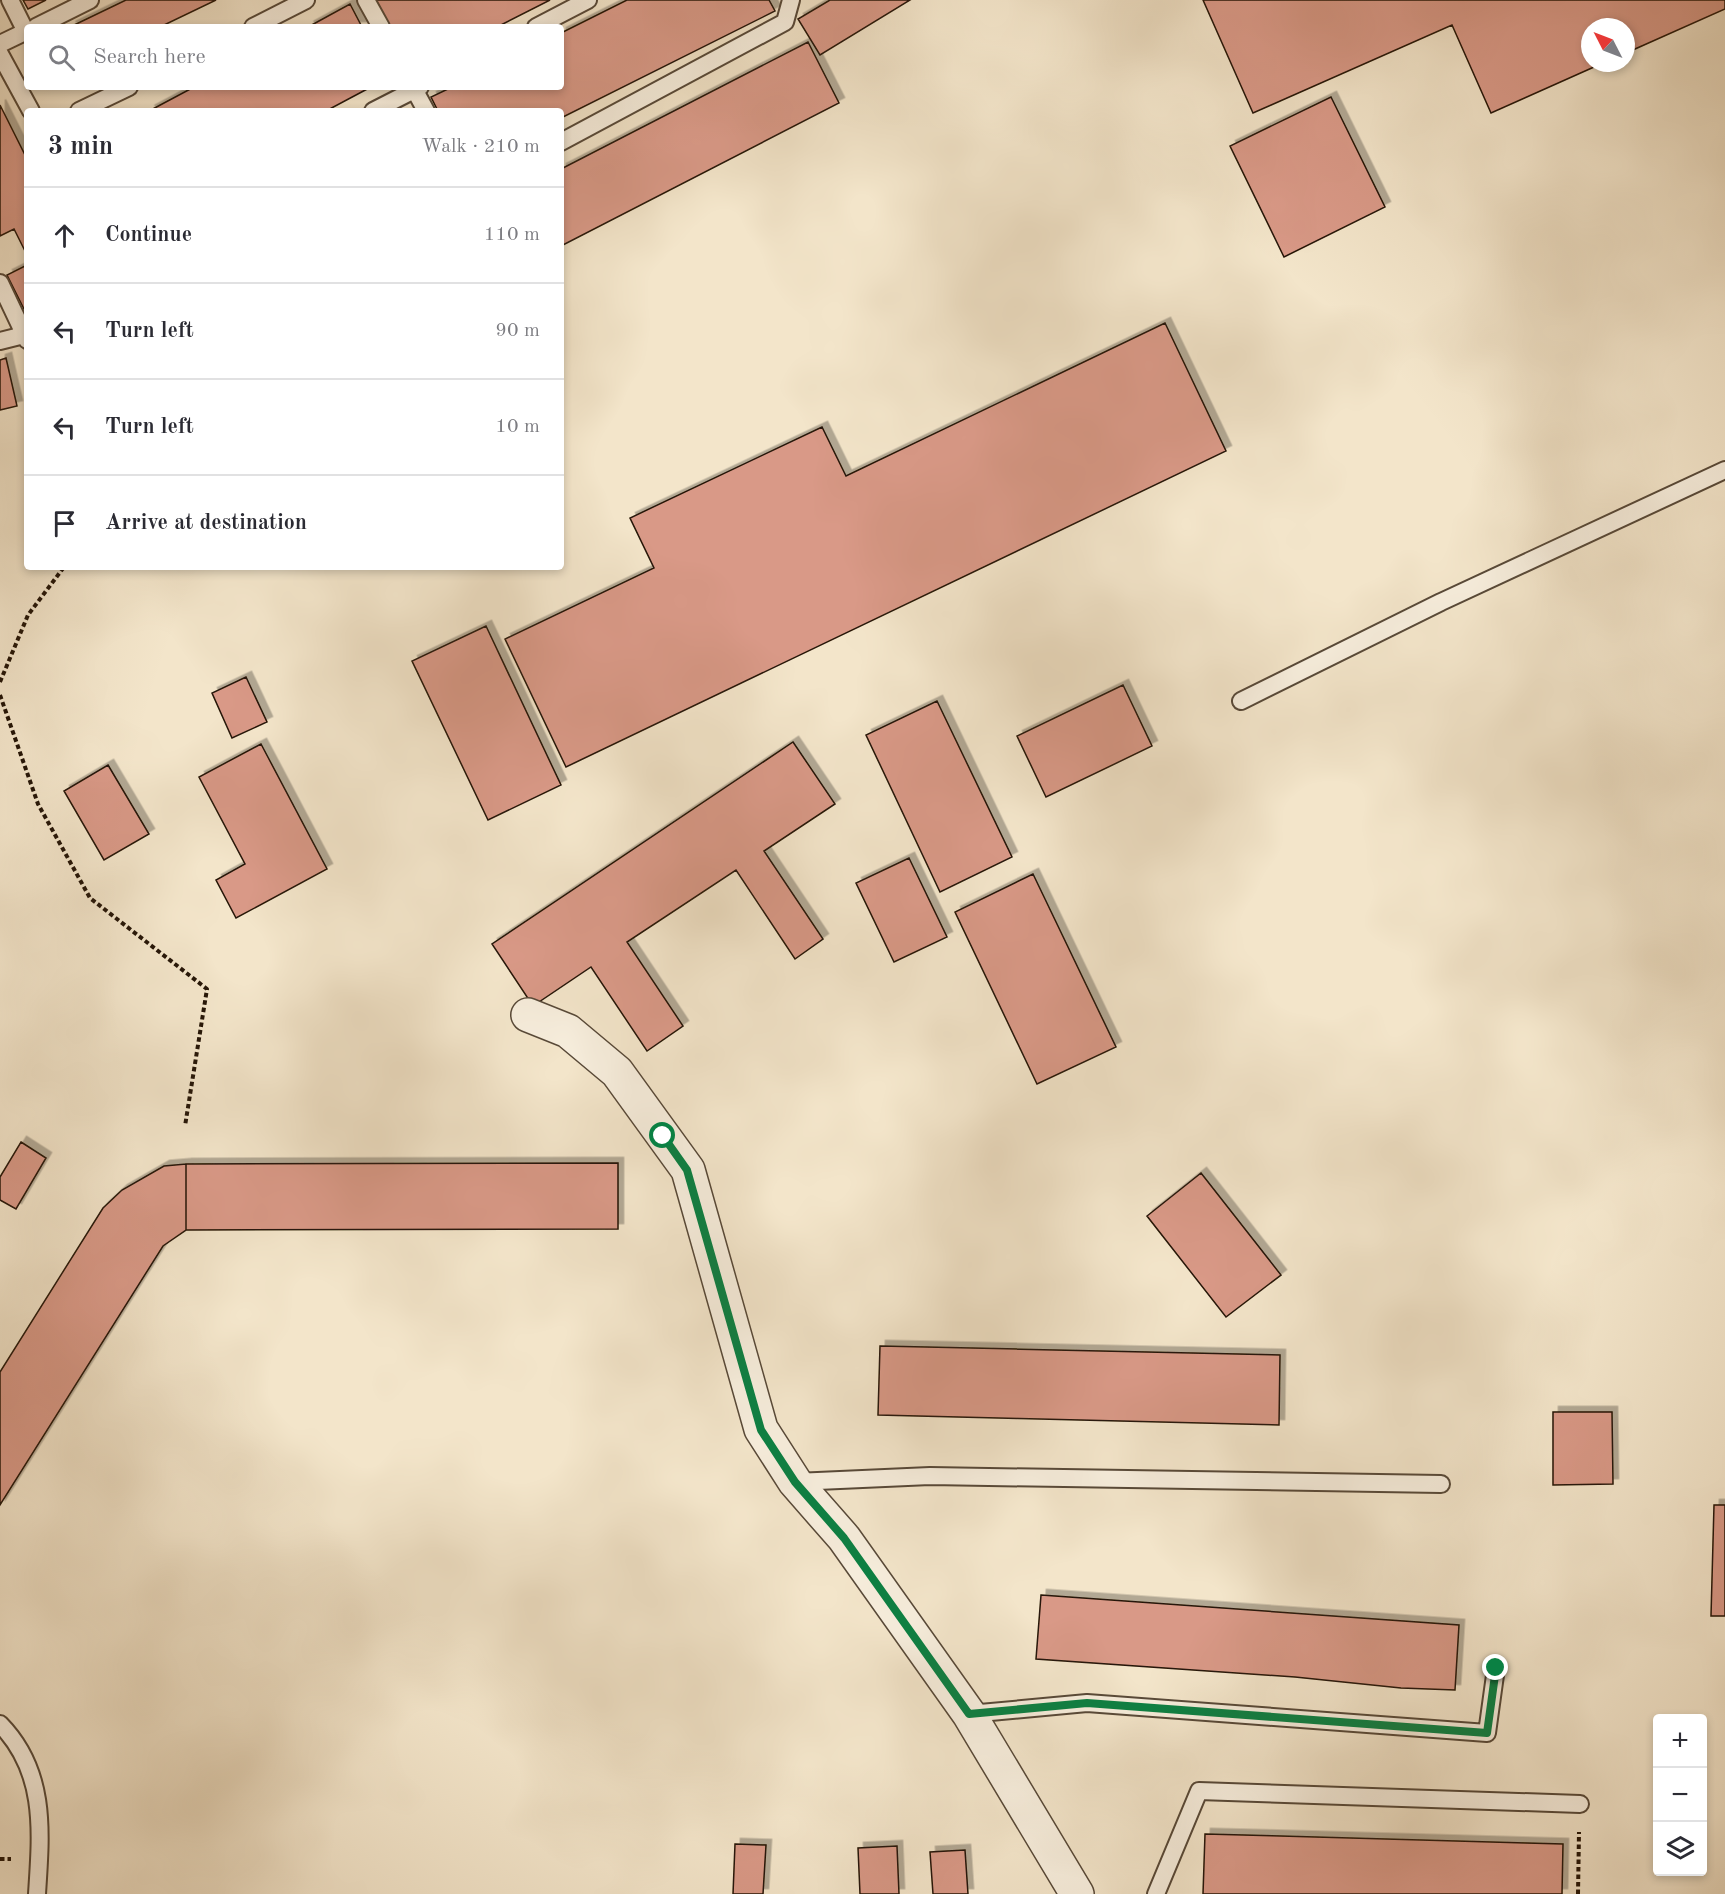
<!DOCTYPE html>
<html lang="en">
<head>
<meta charset="utf-8">
<style>
  body { margin:0; font-family:"Old Standard TT",serif; background:#f2f2f3; color:#2b2b33 }
  .controls { position:absolute; right:18px; bottom:18px; display:grid; overflow:hidden; border-radius:6px; box-shadow:0 3px 9px #0003 }
  .controls button { width:54px; height:54px; display:grid; place-items:center; padding:0; border:0; border-bottom:2px solid #e1e1e2; background:#fff; color:#2b2b33; font:30px sans-serif }
  .compass { position:absolute; left:1581px; top:18px; width:54px; height:54px; border-radius:50%; background:#fff; box-shadow:0 3px 9px #0003; rotate:312deg }
  .stop { position:absolute; width:18px; height:18px; margin:-14px; border:4px solid #0b8043; border-radius:50%; background:#fff }
  .stop.end { background:#0b8043; border-color:#fff; box-shadow:0 2px 6px #0008 }
  .list { margin:0; padding:0; list-style:none }
  h2 { display:flex; justify-content:space-between; align-items:center; height:78px; margin:0; padding:0 24px; font-size:26px }
  h2 small { font-size:20px; font-weight:400; color:#7c7c81 }
  .list li { display:grid; grid-template-columns:39px 1fr auto; gap:18px; align-items:center; box-sizing:border-box; height:96px; padding:0 24px; border-top:2px solid #e1e1e2 }
  .list b { display:block; font-size:22px; white-space:nowrap }
  .list em { font-size:20px; font-style:normal; color:#7c7c81 }
  .icon { flex:none; width:33px; height:33px; fill:none; stroke:currentColor; stroke-width:2; stroke-linecap:round; stroke-linejoin:round }
  .map { position:relative; flex:none; width:1725px; height:1894px; overflow:hidden }
  .search { position:absolute; background:#fff; box-shadow:0 3px 9px #0003; left:24px; top:24px; width:540px; height:66px; display:flex; align-items:center; gap:15px; box-sizing:border-box; padding:0 21px; border-radius:6px; color:#7c7c81; font-size:22px }
  .panel { position:absolute; background:#fff; box-shadow:0 3px 9px #0003; left:24px; top:108px; width:540px; height:462px; border-radius:6px }
  .map>svg:first-child { display:block }
</style>
</head>
<body>
<div class="map">
<svg width="1725" height="1894" viewBox="0 0 1725 1894">
  <defs>
    <filter id="shadow"><feDropShadow dx="5.5" dy="-5.5" stdDeviation="0" flood-color="#0004"/></filter>
  </defs>
  <rect width="100%" height="100%" fill="#f3e5ca"/>
  <filter id="stains"><feTurbulence type="fractalNoise" baseFrequency=".00333" numOctaves="4"/><feColorMatrix values="0 0 0 0 .2 0 0 0 0 .09 0 0 0 0 .02 0 0 0 .5 -.17"/></filter>
  <radialGradient id="worn" r=".72"><stop offset=".6" stop-color="#630" stop-opacity="0"/><stop offset="1" stop-color="#630" stop-opacity=".3"/></radialGradient>
  <path fill="#d99987" stroke="#251507" stroke-width="1.5" filter="url(#shadow)" d="M23,0H46L28,9Z
    M126,0H216L160,27H70Z
    M376,0H550L497,27H390Z
    M627,0H769L775,11L561,118V111H438L431,97L452,87H561V33Z
    M830,0H910L820,55L798,19Z
    M1203,0H1725V9L1626,53V27H1590V63H1603L1491,113L1452,25L1253,113Z
    M350,4L362,27H308Z
    M808,42L839,103L561,246V169Z
    M194,87H371L326,111H149Z
    M1331,97L1385,207L1284,257L1230,146Z
    M0,105L27,159V255L14,229L0,236Z
    M27,265V315L7,275Z
    M1165,323L1226,451L566,767L505,639L654,568L630,518L822,427L846,476Z
    M6,358L17,406L0,410V360Z
    M486,626L561,785L488,820L412,661Z
    M246,677L267,722L232,738L212,693Z
    M1123,685L1152,746L1046,797L1017,736Z
    M937,701L1012,857L940,892L866,735Z
    M793,742L835,804L764,851L823,939L795,959L736,870L627,942L683,1026L647,1051L591,967L533,1006L492,944Z
    M261,744L327,869L236,918L216,880L245,864L199,777Z
    M108,765L149,834L104,860L64,791Z
    M909,858L947,937L894,962L856,883Z
    M1033,874L1116,1047L1037,1084L955,912Z
    M21,1142L46,1158L16,1209L0,1200V1177Z
    M618,1163V1229L186,1230V1164Z
    M186,1164V1230L163,1246L0,1505V1372L103,1208L122,1190L164,1166Z
    M1201,1173L1281,1275L1226,1317L1147,1216Z
    M880,1346L1280,1355L1279,1425L878,1415Z
    M1553,1412H1612L1613,1484L1553,1485Z
    M1714,1505H1725V1616H1711Z
    M1041,1595L1459,1625L1455,1690L1401,1688L1295,1677L1036,1659Z
    M1205,1834L1563,1844L1562,1894H1203Z
    M735,1844L766,1845L763,1894H733Z
    M897,1846L899,1894H860L858,1848Z
    M965,1850L968,1894H933L930,1852Z"/>
  <g fill="none" stroke-linecap="round" stroke-linejoin="round">
    <defs>
      <path id="lane" d="M10,0L26,32
        M366,0L381,27
        M36,27L90,0
        M253,27L306,0
        M536,27L588,0
        M0,44L27,31
        M0,54L31,111
        M413,87L426,111
        M79,111L129,87
        M373,111L420,87
        M561,142L785,22L791,0
        M0,283L27,340
        M0,341L24,335
        M1241,701L1441,602L1725,470
        M795,1482L930,1476L1441,1484
        M969,1714L1087,1703L1487,1733L1496,1668
        M0,1724C47,1772 41,1832 37,1894
        M1156,1894L1199,1791L1580,1804"/>
      <path id="street" d="M528,1015L568,1031L617,1072L688,1170L761,1429L795,1482L844,1538L969,1714L1077,1894"/>
    </defs>
    <use href="#lane" stroke="#584938" stroke-width="20"/>
    <use href="#street" stroke="#584938" stroke-width="36"/>
    <path stroke="#251507" stroke-width="4" stroke-dasharray="4.5 3" stroke-linecap="butt" d="M0,682L28,615L64,567
      M0,695L38,804L90,898L207,989L185,1126
      M0,1859H11
      M1578,1894L1579,1832"/>
    <use href="#lane" stroke="#f7eedd" stroke-width="16"/>
    <use href="#street" stroke="#f7eedd" stroke-width="33"/>
  </g>
  <g fill="none" stroke-linecap="round" stroke-linejoin="round">
    <path stroke="#0b8043" stroke-width="8" d="M663,1136L687,1170L761,1430L795,1482L844,1538L969,1714L1087,1703L1487,1733L1496,1668"/>
  </g>
  <rect width="100%" height="100%" filter="url(#stains)"/>
  <rect width="100%" height="100%" fill="url(#worn)"/>
</svg>
<div class="controls">
<button>+</button>
<button>−</button>
<button><svg class="icon" aria-label="layers" viewBox="0 0 24 24"><path d="M12 4l9 5-9 5-9-5zM3 14l9 5 9-5"/></svg></button>
</div>
<svg class="compass" viewBox="-18 -18 36 36"><path d="M0-13l5 13h-10z" fill="#e53935"/><path d="M0 13l5-13h-10z" fill="#7c7c81"/></svg>
<div class="stop" style="left:663px;top:1136px"></div>
<div class="stop end" style="left:1496px;top:1668px"></div>
<div class="search"><svg class="icon" aria-label="search" viewBox="0 0 24 24"><circle cx="10" cy="10" r="6"/><path d="M15 15l6 6"/></svg>Search here</div>
<section class="panel">
<h2>3 min<small>Walk · 210 m</small></h2>
<ul class="list">
<li><svg class="icon" aria-label="ahead" viewBox="0 0 24 24"><path d="M12 20V5M6 11l6-6 6 6"/></svg><div><b>Continue</b></div><em>110 m</em></li>
<li><svg class="icon" aria-label="left" viewBox="0 0 24 24"><path d="M17 20v-9H6M10 6l-5 5 5 5"/></svg><div><b>Turn left</b></div><em>90 m</em></li>
<li><svg class="icon" aria-label="left" viewBox="0 0 24 24"><path d="M17 20v-9H6M10 6l-5 5 5 5"/></svg><div><b>Turn left</b></div><em>10 m</em></li>
<li><svg class="icon" aria-label="arrive" viewBox="0 0 24 24"><path d="M6 21V4h12l-3 4 3 4H6"/></svg><div><b>Arrive at destination</b></div></li>
</ul>
</section>
</div>
</body>
</html>
